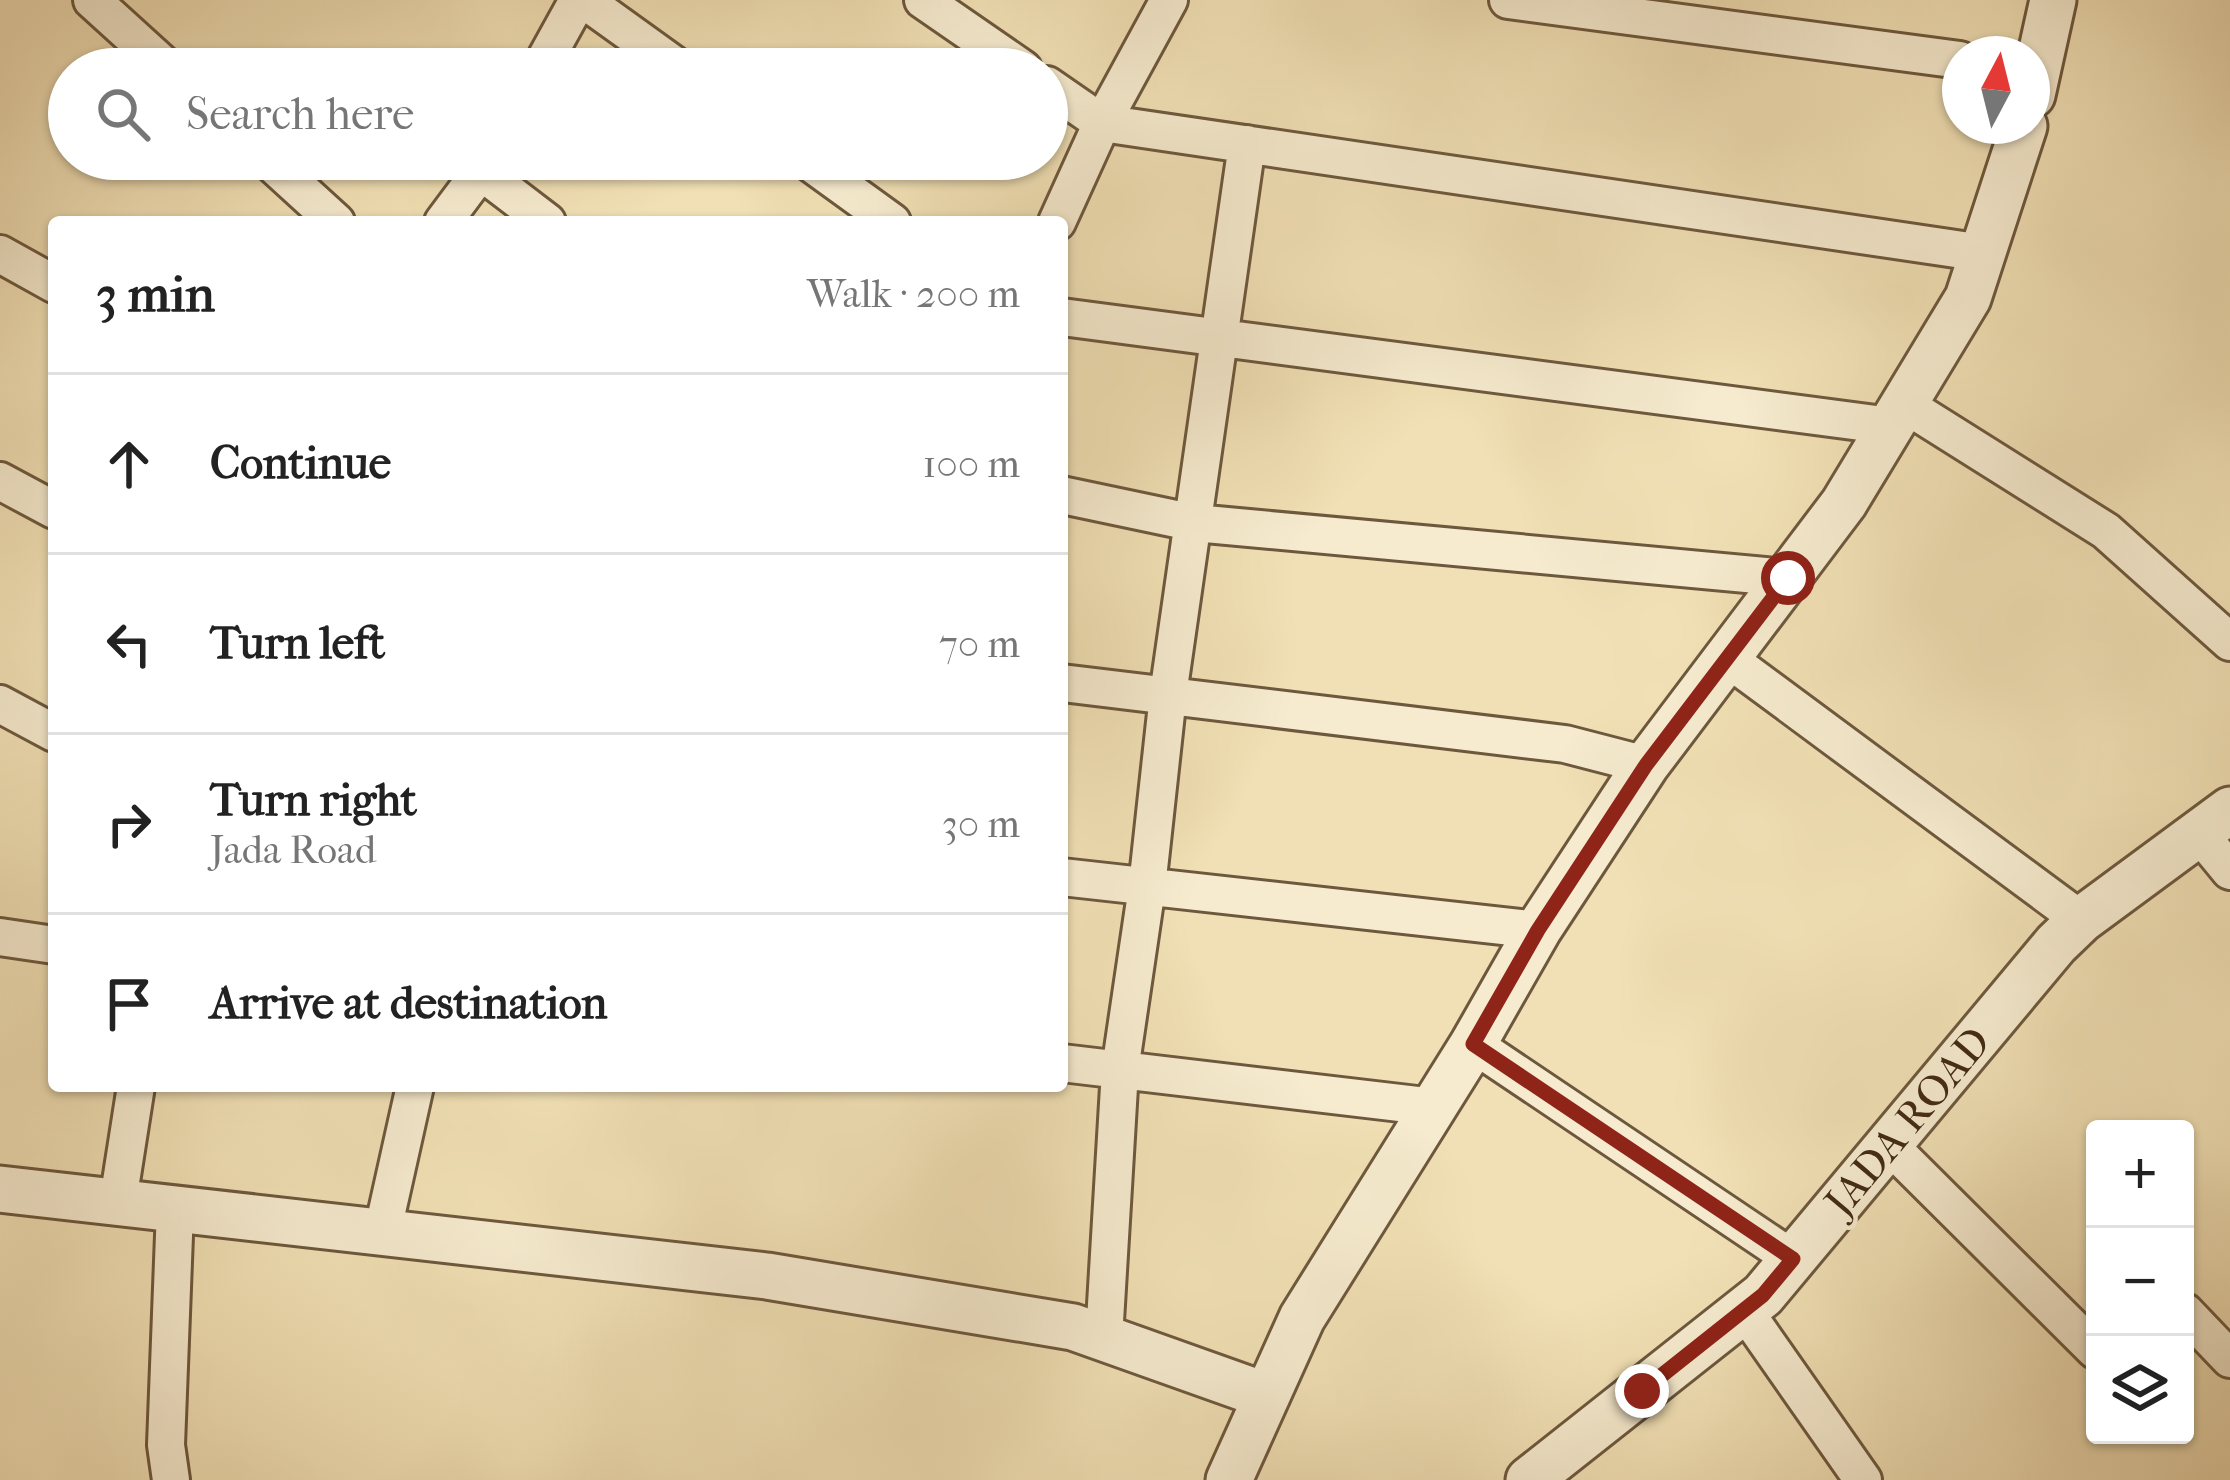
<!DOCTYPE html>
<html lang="en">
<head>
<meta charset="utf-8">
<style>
  body { margin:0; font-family:"IM FELL French Canon",serif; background:#f6f6f6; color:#222 }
  .controls { position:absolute; right:36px; bottom:36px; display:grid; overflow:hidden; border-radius:12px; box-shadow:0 3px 9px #0004 }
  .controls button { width:108px; height:108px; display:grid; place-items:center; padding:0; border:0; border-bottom:3px solid #e0e0e0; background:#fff; color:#222; font:60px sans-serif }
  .compass { position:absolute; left:1942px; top:36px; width:108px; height:108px; border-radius:50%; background:#fff; box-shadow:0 3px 9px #0004; rotate:7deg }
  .stop { position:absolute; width:36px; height:36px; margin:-27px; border:9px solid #8f2418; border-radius:50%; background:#fff }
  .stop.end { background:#8f2418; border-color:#fff; box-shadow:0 3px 12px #0008 }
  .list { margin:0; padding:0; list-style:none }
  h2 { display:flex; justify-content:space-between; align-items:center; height:156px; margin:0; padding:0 48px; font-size:51px }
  h2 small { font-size:39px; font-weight:400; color:#767676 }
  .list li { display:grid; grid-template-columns:78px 1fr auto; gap:36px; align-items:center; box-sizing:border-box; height:180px; padding:0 48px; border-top:3px solid #e0e0e0 }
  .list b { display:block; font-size:45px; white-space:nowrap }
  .list p { margin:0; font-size:39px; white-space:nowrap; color:#767676 }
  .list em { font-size:39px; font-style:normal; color:#767676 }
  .icon { flex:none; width:66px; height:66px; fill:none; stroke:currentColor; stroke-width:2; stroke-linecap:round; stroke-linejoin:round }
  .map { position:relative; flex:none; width:2230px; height:1480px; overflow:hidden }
  .search { position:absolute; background:#fff; box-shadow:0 3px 9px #0004; left:48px; top:48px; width:1020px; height:132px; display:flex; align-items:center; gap:30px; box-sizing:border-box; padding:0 42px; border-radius:66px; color:#767676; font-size:45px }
  .panel { position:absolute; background:#fff; box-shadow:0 3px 9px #0004; left:48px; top:216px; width:1020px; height:876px; border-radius:12px }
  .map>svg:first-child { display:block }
</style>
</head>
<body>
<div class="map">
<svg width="2230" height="1480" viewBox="0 0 2230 1480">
  <rect width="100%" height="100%" fill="#f1e0b5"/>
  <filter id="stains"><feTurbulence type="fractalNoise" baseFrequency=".00167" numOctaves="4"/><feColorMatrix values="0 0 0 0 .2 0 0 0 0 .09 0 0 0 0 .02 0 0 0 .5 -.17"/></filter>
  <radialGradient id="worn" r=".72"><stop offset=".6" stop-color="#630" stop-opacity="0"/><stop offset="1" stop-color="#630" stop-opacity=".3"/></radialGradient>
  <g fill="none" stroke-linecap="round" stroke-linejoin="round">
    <defs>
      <path id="minor" d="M92,0L168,69
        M584,0L680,69
        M923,0L1023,69
        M1508,0L1960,60
        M540,69L578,0
        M1047,85L1102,123L1983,253
        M267,159L336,222
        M805,159L892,222
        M483,173L547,222
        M443,222L490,159
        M1057,222L1102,123L1169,0
        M0,254L54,284
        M1062,317L1891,426
        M1904,404L2106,531L2230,642
        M0,481L54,510
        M1062,495L1195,523L1788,578
        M1727,658L2081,920
        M1062,683L1565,744L1646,765
        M0,704L54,733
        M2198,832L2230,871
        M1062,877L1538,930
        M0,937L54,945
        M1473,1044L1793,1259
        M1062,1063L1434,1107
        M1889,1145L2095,1350
        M118,1201L136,1086
        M382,1234L415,1086
        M1744,1310L1863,1480
        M2185,1312L2230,1359
        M1104,1338L1120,1070L1147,887L1168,695L1247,144
        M171,1480L166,1445L175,1209"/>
      <path id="tertiary" d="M2032,95L2053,0
        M0,1189L767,1276L1073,1327L1267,1396
        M1229,1480L1302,1318L1473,1044L1538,930L1646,765L1844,503L1968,298L2024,126
        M1529,1480L1763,1295L2056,944L2081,920L2230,810"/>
    </defs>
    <use href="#minor" stroke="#6e583d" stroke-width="42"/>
    <use href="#tertiary" stroke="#6e583d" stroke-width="51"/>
    <use href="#minor" stroke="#f6ebcf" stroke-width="36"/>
    <use href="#tertiary" stroke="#f6ebcf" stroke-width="45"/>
  </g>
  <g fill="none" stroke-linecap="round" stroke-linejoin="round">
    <path stroke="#8f2418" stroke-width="15" d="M1642,1391L1763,1295L1793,1259L1473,1044L1538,930L1646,765L1788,578"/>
  </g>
  <g text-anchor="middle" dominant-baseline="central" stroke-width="9" stroke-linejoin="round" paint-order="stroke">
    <g font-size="42" fill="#432a15" stroke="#f6ebcf">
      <text transform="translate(1908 1122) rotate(-50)">JADA ROAD</text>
    </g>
  </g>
  <rect width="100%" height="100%" filter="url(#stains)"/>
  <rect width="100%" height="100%" fill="url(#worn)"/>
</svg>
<div class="controls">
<button>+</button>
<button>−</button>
<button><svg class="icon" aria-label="layers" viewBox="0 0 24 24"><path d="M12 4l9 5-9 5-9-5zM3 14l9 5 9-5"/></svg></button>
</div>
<svg class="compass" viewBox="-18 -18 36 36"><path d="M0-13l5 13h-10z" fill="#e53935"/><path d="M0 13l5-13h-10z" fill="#767676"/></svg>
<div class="stop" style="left:1788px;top:578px"></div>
<div class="stop end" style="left:1642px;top:1391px"></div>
<div class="search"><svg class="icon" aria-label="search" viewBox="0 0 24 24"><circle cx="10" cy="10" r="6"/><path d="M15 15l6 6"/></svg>Search here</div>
<section class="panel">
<h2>3 min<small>Walk · 200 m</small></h2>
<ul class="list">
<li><svg class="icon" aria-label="ahead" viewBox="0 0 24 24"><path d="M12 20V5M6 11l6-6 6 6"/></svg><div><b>Continue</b></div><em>100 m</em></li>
<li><svg class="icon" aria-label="left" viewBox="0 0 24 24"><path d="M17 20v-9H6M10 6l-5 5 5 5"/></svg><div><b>Turn left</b></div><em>70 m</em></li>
<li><svg class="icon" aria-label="right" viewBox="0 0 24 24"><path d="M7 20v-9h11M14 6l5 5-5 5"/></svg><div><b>Turn right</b><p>Jada Road</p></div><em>30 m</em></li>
<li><svg class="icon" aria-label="arrive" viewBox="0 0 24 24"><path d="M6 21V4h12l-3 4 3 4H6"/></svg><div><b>Arrive at destination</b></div></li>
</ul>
</section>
</div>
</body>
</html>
